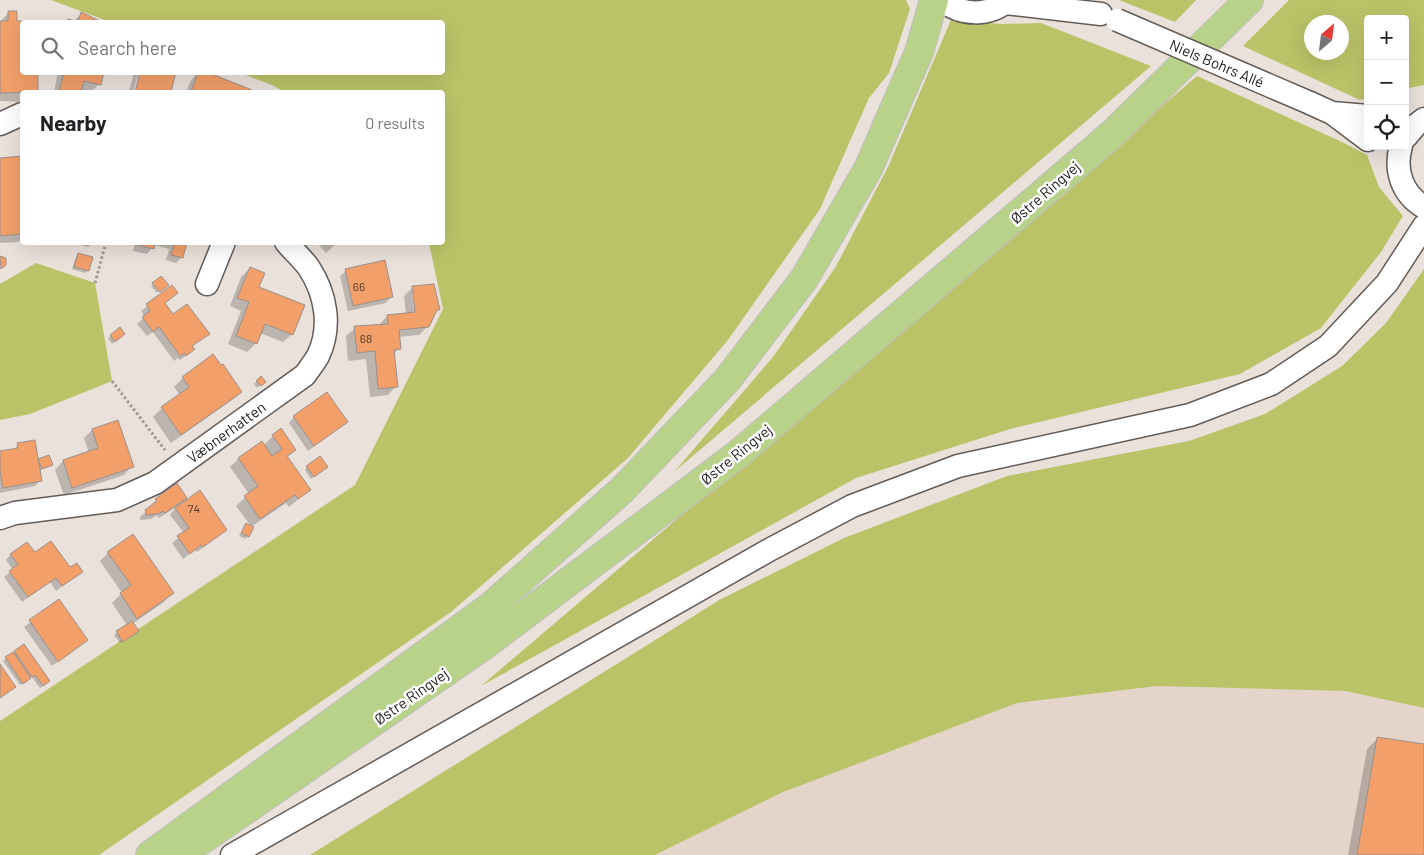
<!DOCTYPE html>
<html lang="en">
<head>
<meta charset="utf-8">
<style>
  body { margin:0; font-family:Barlow,sans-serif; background:#f2f2f2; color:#202124 }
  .controls { position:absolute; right:15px; top:15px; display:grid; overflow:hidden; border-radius:5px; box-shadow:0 5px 20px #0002 }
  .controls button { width:45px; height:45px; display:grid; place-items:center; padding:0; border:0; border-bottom:1px solid #e0e0e0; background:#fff; color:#202124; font:25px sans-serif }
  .compass { position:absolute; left:1304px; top:15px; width:45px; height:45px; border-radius:50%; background:#fff; box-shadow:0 5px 20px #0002; rotate:28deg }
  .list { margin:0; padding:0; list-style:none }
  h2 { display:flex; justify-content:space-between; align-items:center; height:65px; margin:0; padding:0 20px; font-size:21px }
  h2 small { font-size:16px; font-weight:400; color:#757577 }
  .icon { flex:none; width:28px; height:28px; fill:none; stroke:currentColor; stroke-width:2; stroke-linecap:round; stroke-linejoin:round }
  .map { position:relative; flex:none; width:1424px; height:855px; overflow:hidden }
  .search { position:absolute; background:#fff; box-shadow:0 5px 20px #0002; left:20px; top:20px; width:425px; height:55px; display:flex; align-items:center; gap:12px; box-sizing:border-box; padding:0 18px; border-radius:5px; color:#757577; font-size:19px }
  .panel { position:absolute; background:#fff; box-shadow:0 5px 20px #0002; left:20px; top:90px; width:425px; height:155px; border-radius:5px }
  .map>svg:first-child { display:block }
</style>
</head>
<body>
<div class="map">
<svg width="1424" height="855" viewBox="0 0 1424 855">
  <rect width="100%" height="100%" fill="#eae1db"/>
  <path fill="#e5d4ca" d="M1156,686L1345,691L1424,708V855H655L781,793L1017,703Z"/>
  <path fill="#bbc368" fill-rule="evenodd" d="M51,0H906L910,9L889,73L869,98L820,209L728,340L628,458L451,612L99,855H0V721L355,485L443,309L429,243L442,242V92H285L272,85L240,73L442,72V22H110Z
    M1119,0H1196L1175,22Z
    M1289,0H1424V85L1405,89V19H1368V98L1360,100L1243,46ZM1312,22H1342V52H1312Z
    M951,20L1002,24L1041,23L1151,66L674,472L773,357L835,268L888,167Z
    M1197,76L1342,142L1367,155L1379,187L1403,216L1381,252L1321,328L1240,374L1010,429L856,478L481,686Z
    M36,263L95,283L112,381L30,414L0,420V284Z
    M1424,269V708L1345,691L1157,686L1017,703L781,793L655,855H310L721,599L844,538L1007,476L1189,441L1265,414L1342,366L1386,323Z"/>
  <path fill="#0003" fill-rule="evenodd" d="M9,12L16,22H26H22V72L37,73V92H22V102L0,101V22Z
    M81,14L97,21V22H66L68,20L73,22Z
    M58,72H102L99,84L91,92L80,90V92H54Z
    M134,72H139L133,92H129Z
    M141,72H175L169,92H136Z
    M198,72L251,91L250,92H186L191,80Z
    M21,158L22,238L18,242L0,243V159Z
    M78,242H93L88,247L78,244Z
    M135,242H186L182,257L176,263L166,260L169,249L154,245L147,254L133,251Z
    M316,242H338L326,253Z
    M78,254L88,271L85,273L72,269L76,257Z
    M250,268L257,288L292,334L283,342L260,333L256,343L247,352L228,344L241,311L230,306L241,277Z
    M346,271L391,297L386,303L348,311L340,276Z
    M153,284L165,287L157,293L151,286Z
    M172,286L164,303L173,316L208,334L191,347L187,355L180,360L178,358L174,361L153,332L147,336L137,324L145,317L141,311Z
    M413,287L438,310L434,314L428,326L419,335L398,337L399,348L394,354L396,386L388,395L370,397L366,359L348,361L346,336L355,328L379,325L387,316L406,314L404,296ZM412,293H414L417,318L415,319Z
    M111,336H121L112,344L108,338Z
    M213,356L241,392L232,400L171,443L153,417L162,408L180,395L174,387L183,378Z
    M261,378L264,382L257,388L254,384Z
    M294,417L347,422L308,451L289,423Z
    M92,430L132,466L124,475L64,495L55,470L63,461L89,453L84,438Z
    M273,436L294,450L286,458L309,490L289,507L286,503L251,527L246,539L239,536L246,524L251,526L236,506L249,494L230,467L238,459L264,445Z
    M18,445L38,461L39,460L51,465L39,471L41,480L35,486L0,493V453L12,451Z
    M307,467L324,469L311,479L305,470Z
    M177,485L188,501L226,529L197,552L195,550L183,559L172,543L184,533L170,515L176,507L159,518L157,515L151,519L140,520V517L152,507L151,505L156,500Z
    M108,553L172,593L164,602L132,624L134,633L120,643L114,635L127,625L112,603L122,593L100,561Z
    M11,554H34L70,569L81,572L56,591L50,582L22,602L4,577L13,570L6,560Z
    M59,601L87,640L52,666L24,627Z
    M24,645L46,684L40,688L32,677L20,685L3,661Z
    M1378,738L1424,745V855H1348L1367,749Z"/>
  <path fill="#f29f6a" stroke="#9a918c" d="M8,11H17V21H27V22H22V72H38V92L0,93V21H8Z
    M81,12L98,20V22H67L68,19L78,22Z
    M64,72H104L101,85L84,81L81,92H59Z
    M140,72H176L171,92H135Z
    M198,72H207L252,90L251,92H191Z
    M22,156V234L0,236V158Z
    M138,242H156L154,249L138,245Z
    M169,242H187L183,258L171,255L174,244Z
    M78,253L93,257L89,271L74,267Z
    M0,256L6,258V265L1,269Z
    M385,260L393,297L353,306L345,269Z
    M250,267L265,273L259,287L305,305L293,335L265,324L257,344L236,336L249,302L237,298Z
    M161,276L169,285L160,292L152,283Z
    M434,284L440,310H437L429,327L399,330L401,349L394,350L398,387L378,389L375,351L357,353L354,326L388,324L387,315L415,312L412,286Z
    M172,285L178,293L165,303L173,314L187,304L210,334L192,346L195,349L186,356L185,353L180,356L159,327L153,332L142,317L150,311L146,304Z
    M120,327L125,334L115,342L110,335Z
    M213,354L221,365L223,364L242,392L181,435L161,407L189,387L182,377Z
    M261,376L266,382L261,386L256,381Z
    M327,392L348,422L314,446L293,416Z
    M118,420L134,467L72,488L63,460L98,448L92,429Z
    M281,428L296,450L287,456L311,490L298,499L295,495L260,519L244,496L258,486L238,458L262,441L272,456L282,449L272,435Z
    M35,440L42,481L3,488L0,471V451L18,448L17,443Z
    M49,455L53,465L42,469L38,459Z
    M320,456L328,467L314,477L306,466Z
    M177,483L187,498L165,513L163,511L158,514L146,515L145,510L157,501L155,499Z
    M200,490L227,530L203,547L201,545L190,554L177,536L189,528L175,508Z
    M246,523L254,527L249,537L241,533Z
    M133,534L174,593L137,619L120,593L131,585L107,552Z
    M51,541L70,567L77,563L83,572L62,586L56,578L28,597L9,571L18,564L10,554L27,542L35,552Z
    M59,599L88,640L58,662L29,620Z
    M132,621L139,631L123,642L116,631Z
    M24,644L50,681L43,686L35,675L32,677L14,651Z
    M13,652L31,678L23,684L5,657Z
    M0,664L16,687L0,698Z
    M1377,737L1424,744V855H1357Z"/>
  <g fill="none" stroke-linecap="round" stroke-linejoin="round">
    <defs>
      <path id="minor" d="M941,0C962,16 988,17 1009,0
        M1005,3L1101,14
        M1310,103L1332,113L1368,140
        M1332,113L1368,116
        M0,124L22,114
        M1405,138L1416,125L1424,119
        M1401,146C1394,170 1402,194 1424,207
        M207,284L224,242
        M0,518L15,513L117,500L155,483L305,375C309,369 314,363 318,356C332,327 326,294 309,268C303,259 293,251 286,242
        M232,855L771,549L852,506L958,466L1190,415L1271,384L1328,346L1387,283L1424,226"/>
      <path id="major" d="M150,855L491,606L622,490L727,380L804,279L868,169L919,52L934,0
        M180,855L482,647L738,454L1112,134L1249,0"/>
    </defs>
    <use href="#minor" stroke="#635b56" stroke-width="25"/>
    <use href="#major" stroke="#bfbfbe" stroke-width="30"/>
    <path stroke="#9f9893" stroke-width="3" stroke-dasharray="2.5 2.5" stroke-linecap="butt" d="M95,283L106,242
      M112,381L165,450"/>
    <use href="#minor" stroke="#fff" stroke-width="22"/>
    <use href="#major" stroke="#b9d28a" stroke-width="28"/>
    <defs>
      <path id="minor-bridge" d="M1117,20L1310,103"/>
    </defs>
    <use href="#minor-bridge" stroke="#635b56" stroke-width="25" stroke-linecap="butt"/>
    <use href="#minor-bridge" stroke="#fff" stroke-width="22"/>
  </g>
  <g text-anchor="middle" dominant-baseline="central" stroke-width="5" stroke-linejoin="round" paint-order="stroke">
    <g font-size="12" fill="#523a2c">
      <text x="359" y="286">66</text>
      <text x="366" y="338">68</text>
      <text x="194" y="508">74</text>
    </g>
    <g font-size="15" fill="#1c1917" stroke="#fff">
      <text transform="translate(1217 63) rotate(23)">Niels Bohrs Allé</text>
      <text transform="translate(1045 192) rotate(-41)">Østre Ringvej</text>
      <text transform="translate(226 432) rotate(-36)">Væbnerhatten</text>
      <text transform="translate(736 454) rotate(-39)">Østre Ringvej</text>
      <text transform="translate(411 696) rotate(-35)">Østre Ringvej</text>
    </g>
  </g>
</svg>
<div class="controls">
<button>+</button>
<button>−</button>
<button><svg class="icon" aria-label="locate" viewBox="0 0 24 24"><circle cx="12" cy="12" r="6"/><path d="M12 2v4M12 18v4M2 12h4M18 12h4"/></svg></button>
</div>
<svg class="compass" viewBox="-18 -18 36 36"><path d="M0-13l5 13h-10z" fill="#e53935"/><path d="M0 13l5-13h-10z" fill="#757577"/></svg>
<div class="search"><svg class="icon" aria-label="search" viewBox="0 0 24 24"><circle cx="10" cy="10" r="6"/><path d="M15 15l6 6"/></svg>Search here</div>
<section class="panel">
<h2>Nearby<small>0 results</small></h2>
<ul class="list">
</ul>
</section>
</div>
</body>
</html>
